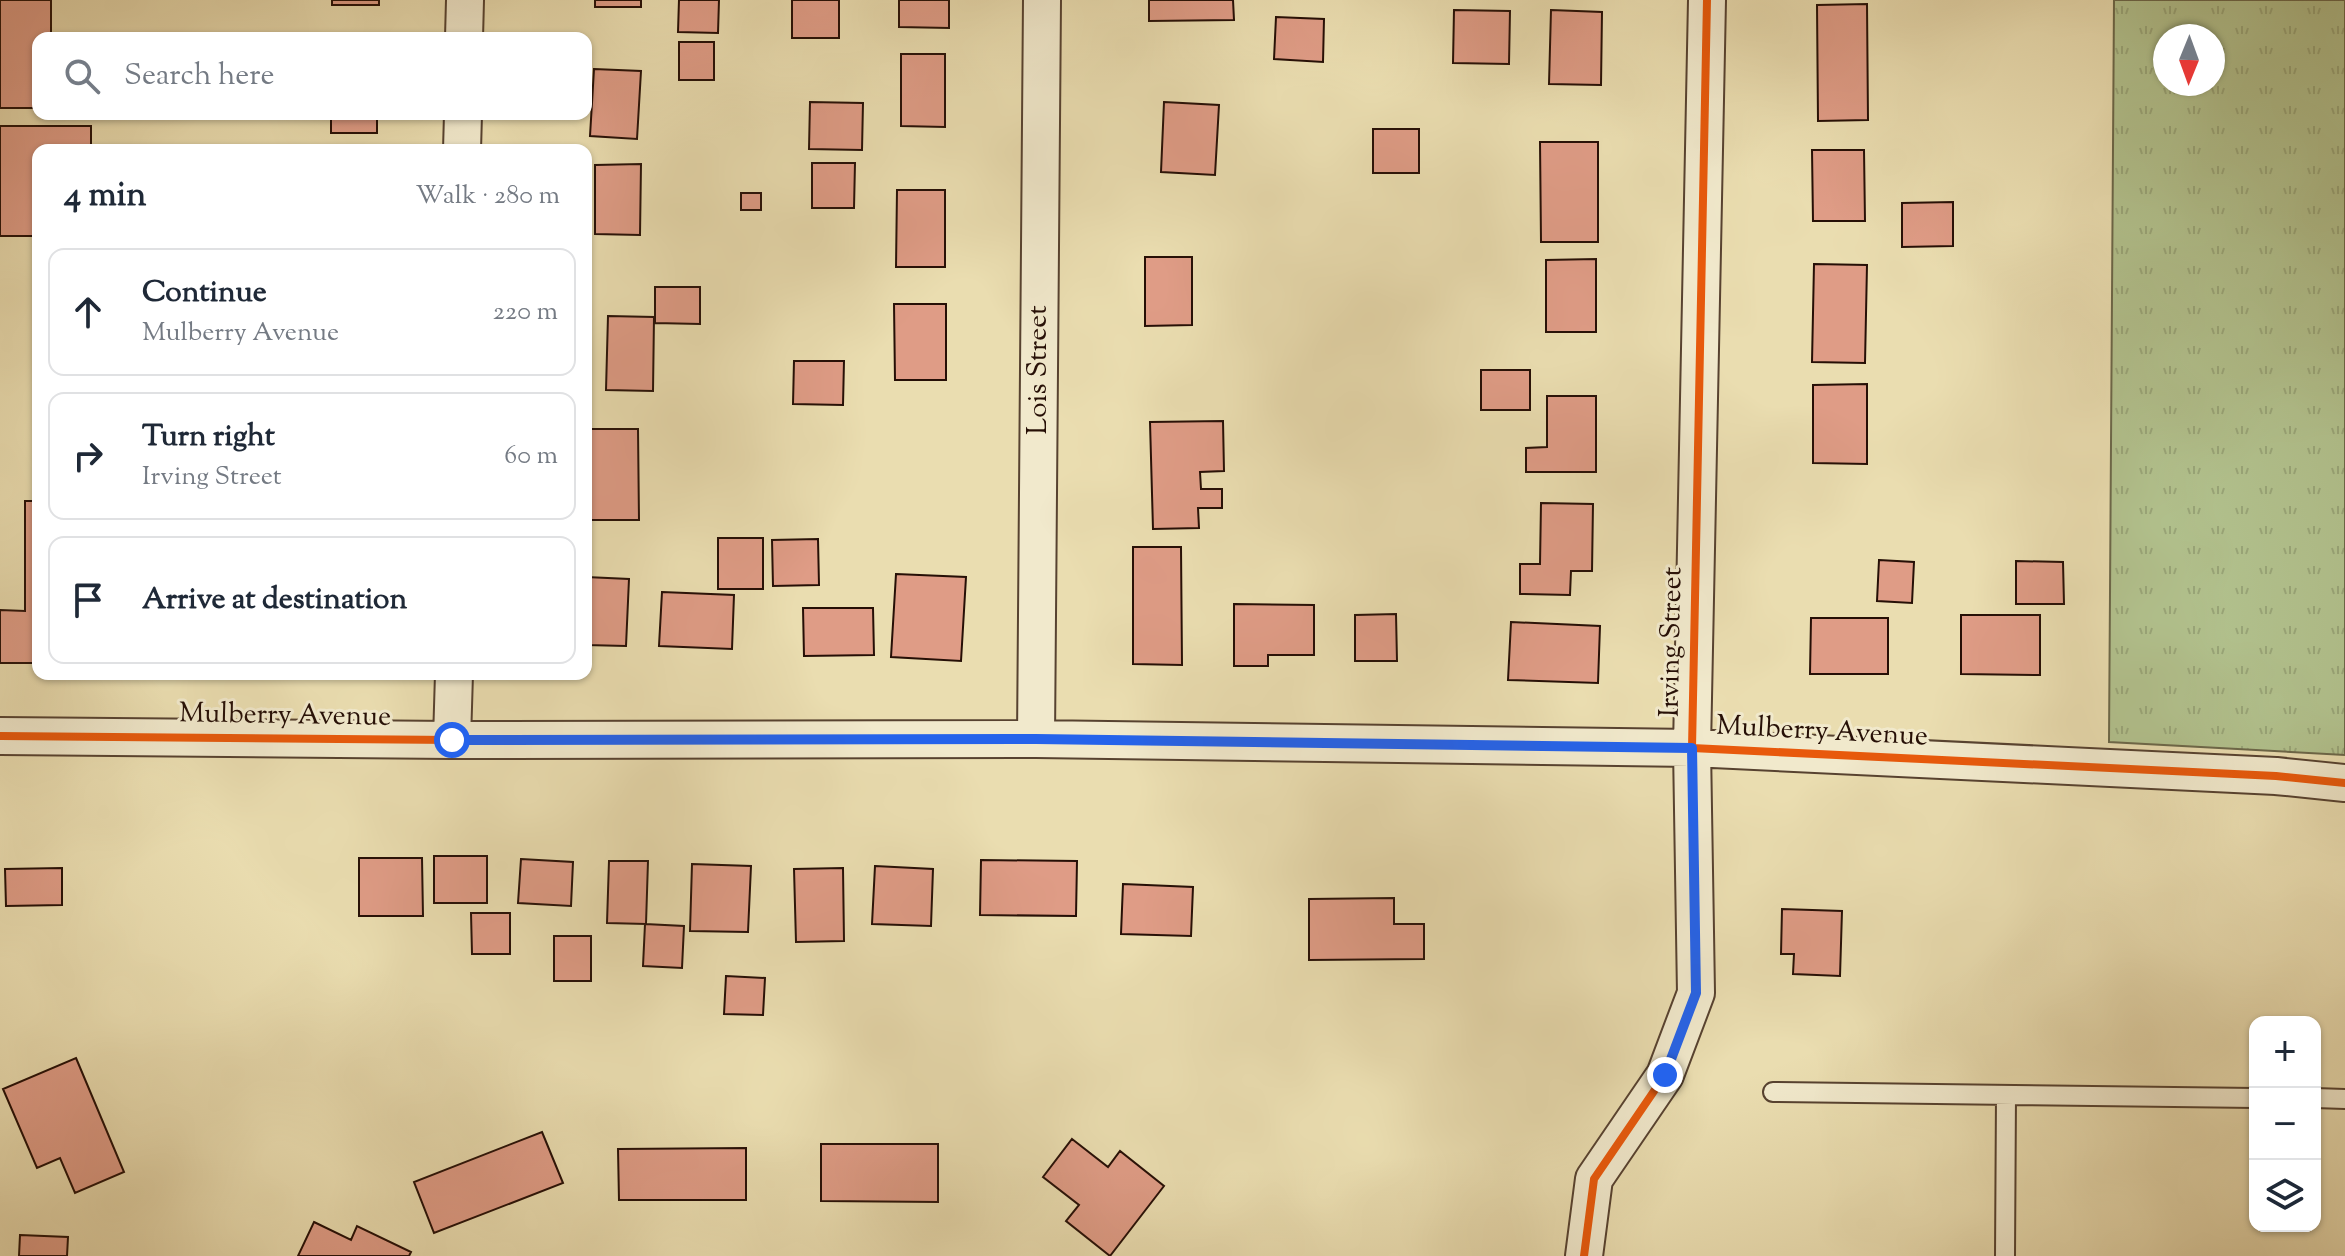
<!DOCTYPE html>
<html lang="en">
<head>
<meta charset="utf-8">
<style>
  body { margin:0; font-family:"Sorts Mill Goudy",serif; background:#f2f2f3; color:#1f2937 }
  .controls { position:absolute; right:24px; bottom:24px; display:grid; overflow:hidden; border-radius:16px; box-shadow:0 2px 6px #0004 }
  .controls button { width:72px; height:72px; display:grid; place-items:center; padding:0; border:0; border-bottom:2px solid #e0e1e3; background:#fff; color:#1f2937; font:40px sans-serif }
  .compass { position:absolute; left:2153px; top:24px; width:72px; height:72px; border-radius:50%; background:#fff; box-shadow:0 2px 6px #0004; rotate:181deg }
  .stop { position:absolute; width:24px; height:24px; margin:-18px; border:6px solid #2563eb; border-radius:50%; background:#fff }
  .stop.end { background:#2563eb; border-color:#fff; box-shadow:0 2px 8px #0008 }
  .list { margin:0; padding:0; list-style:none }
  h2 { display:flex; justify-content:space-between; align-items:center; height:104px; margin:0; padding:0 32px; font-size:34px }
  h2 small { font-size:26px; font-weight:400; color:#747a83 }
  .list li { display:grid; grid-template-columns:52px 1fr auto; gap:24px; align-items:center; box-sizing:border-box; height:128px; margin:0 16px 16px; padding:0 16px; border:2px solid #e0e1e3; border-radius:16px }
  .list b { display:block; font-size:30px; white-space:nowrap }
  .list p { margin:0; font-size:26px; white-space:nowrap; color:#747a83 }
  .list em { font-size:26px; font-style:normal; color:#747a83 }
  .icon { flex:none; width:44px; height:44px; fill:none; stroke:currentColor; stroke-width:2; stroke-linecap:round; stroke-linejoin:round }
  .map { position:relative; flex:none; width:2345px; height:1256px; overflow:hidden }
  .search { position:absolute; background:#fff; box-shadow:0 2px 6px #0004; left:32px; top:32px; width:560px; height:88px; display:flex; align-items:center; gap:20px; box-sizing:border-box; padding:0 28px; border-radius:16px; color:#747a83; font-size:30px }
  .panel { position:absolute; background:#fff; box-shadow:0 2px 6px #0004; left:32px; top:144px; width:560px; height:536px; border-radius:16px }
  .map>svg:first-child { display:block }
</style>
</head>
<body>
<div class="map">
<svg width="2345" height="1256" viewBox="0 0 2345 1256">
  <defs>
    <pattern id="grass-tufts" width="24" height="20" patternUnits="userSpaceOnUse" patternTransform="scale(2)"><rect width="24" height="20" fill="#b2c28e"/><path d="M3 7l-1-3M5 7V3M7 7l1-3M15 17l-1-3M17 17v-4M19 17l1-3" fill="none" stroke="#99a679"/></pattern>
  </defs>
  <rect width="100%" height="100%" fill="#eaddb0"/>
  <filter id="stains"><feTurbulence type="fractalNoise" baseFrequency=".0025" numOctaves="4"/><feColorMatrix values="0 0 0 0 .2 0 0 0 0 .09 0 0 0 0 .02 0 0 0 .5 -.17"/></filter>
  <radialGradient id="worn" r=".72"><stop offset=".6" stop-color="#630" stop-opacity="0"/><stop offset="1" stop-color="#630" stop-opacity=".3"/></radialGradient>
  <path fill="url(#grass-tufts)" stroke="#6c684a" stroke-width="2" fill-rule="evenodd" d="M2114,0H2345V755L2109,742ZM2165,36H2213V84H2165Z"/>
  <path fill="#df9c86" stroke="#260f06" stroke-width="2" d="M0,0H51V38H38V108H0Z
    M332,0H379V5H332Z
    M595,0H641V7H595Z
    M679,0H719L718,33L678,32Z
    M792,0H839V38H792Z
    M899,0H949V28L899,27Z
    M1149,0H1233L1234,20L1149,21Z
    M1867,4L1868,120L1818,121L1817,5Z
    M1454,10L1510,11L1509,64L1453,63Z
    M1551,10L1602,12L1601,85L1549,84Z
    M1276,17L1324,19L1323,62L1274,59Z
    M679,42H714V80H679Z
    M901,54H945V127L901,126Z
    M594,69L641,71L637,139L590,136Z
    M810,102L863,103L862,150L809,149Z
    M1164,102L1219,105L1215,175L1161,172Z
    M331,114H377V133H331Z
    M0,126H91V150H38V236H0Z
    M1373,129H1419V173H1373Z
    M1540,142H1598V242H1541Z
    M1812,150H1864L1865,221H1813Z
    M812,163H855L854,208H812Z
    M641,164L640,235L595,234V165Z
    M897,190H945V267H896Z
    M741,193H761V210H741Z
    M1953,202V246L1902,247V203Z
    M1145,257H1192V325L1145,326Z
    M1596,259V332H1546V260Z
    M1814,264L1867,265L1865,363L1812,362Z
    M655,287H700V324L655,323Z
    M894,304H946V380H895Z
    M608,316L654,317L653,391L606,390Z
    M794,361H844L843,405L793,404Z
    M1481,370H1530V410H1481Z
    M1867,384V464L1813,463V385Z
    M1547,396H1596V472H1526V448L1547,447Z
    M1223,421L1224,471L1200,472L1201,489H1222V508H1198L1199,528L1153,529L1150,422Z
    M590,429H638L639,520H591Z
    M25,501H38V663H0V610L25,611Z
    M1541,503L1593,504L1592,571H1571L1570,595L1520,594V564H1540Z
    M718,538H763V589H718Z
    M818,539L819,585L773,586L772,540Z
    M1133,547H1181L1182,665L1133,664Z
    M1879,560L1914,562L1912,603L1877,601Z
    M2016,561L2063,562L2064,604H2016Z
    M896,574L966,577L961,661L891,657Z
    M586,577L629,579L626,646L586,645Z
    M662,592L734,595L732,649L659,646Z
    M1234,604L1314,605V655H1268V666H1234Z
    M803,608H873L874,655L804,656Z
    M1396,614L1397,661H1355V615Z
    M1961,615H2040V675L1961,674Z
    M1811,618H1888V674H1810Z
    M1511,622L1600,626L1598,683L1508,680Z
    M434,856H487V903H434Z
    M359,858H422L423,916H359Z
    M521,859L573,862L571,906L518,903Z
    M981,860L1077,861L1076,916L980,915Z
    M609,861H648L646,924L607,923Z
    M692,864L751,866L748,932L690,931Z
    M875,866L933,869L931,926L872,924Z
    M62,868V905L6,906L5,869Z
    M843,868L844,941L796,942L794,869Z
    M1123,884L1193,887L1191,936L1121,934Z
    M1394,898V924H1424V959L1309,960V899Z
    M1782,909L1842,911L1840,976L1793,974L1794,954H1781Z
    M471,913H510V954H472Z
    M645,924L684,926L682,968L643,966Z
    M554,936H591V981H554Z
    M726,976L765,978L763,1015L724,1014Z
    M76,1058L124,1172L75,1193L60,1158L37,1168L3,1089Z
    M542,1132L563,1183L434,1233L414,1182Z
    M1072,1139L1108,1167L1120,1151L1164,1186L1110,1256L1066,1221L1079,1205L1043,1177Z
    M821,1144H938V1202L821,1201Z
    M746,1148V1200H619L618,1149Z
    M314,1222L351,1240L357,1226L411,1252L409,1256H298Z
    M20,1235L68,1237L67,1256H19Z"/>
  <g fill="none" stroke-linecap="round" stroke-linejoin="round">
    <defs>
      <path id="lane" d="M1773,1092L2255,1098
        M2315,1098L2345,1099
        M2005,1256L2006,1096"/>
      <path id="street" d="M464,38L465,0
        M462,150L463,114
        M0,736L452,740L1036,739L1692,748L2276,776L2345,783
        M1036,739L1042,0
        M452,740L454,674
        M1584,1256L1594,1179L1665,1075L1696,993L1692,748L1707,0"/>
    </defs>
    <use href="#lane" stroke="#574230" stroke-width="22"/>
    <use href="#street" stroke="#574230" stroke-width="40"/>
    <use href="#lane" stroke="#f1e9cc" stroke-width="18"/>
    <use href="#street" stroke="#f1e9cc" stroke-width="36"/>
    <defs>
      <path id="cycleway" d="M0,736L452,740L1036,739L1692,748L2276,776L2345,783
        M1584,1256L1594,1179L1665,1075L1696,993L1692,748L1707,0"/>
    </defs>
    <use href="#cycleway" stroke="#f1e9cc" stroke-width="13"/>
    <use href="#cycleway" stroke="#e8590c" stroke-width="8"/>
  </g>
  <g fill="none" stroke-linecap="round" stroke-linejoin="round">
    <path stroke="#2563eb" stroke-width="10" d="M452,740L1036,739L1692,748L1696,993L1665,1075"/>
  </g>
  <g text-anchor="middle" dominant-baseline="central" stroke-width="6" stroke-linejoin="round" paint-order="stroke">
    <g font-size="28" fill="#260f06" stroke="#f1e9cc">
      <text transform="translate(1039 370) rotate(-90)">Lois Street</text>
      <text transform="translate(1672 642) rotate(-89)">Irving Street</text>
      <text transform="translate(285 716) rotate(1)">Mulberry Avenue</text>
      <text transform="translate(1822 732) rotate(3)">Mulberry Avenue</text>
    </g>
  </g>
  <rect width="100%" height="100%" filter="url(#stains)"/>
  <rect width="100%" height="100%" fill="url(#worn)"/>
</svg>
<div class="controls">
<button>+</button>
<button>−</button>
<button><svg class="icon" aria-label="layers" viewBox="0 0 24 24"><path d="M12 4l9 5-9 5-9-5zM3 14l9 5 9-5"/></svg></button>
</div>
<svg class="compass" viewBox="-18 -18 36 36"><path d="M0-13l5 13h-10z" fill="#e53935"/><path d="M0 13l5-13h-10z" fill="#747a83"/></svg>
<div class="stop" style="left:452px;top:740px"></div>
<div class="stop end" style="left:1665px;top:1075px"></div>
<div class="search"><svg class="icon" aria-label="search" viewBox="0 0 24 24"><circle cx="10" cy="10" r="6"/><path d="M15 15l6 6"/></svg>Search here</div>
<section class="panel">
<h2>4 min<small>Walk · 280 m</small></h2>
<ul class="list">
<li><svg class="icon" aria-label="ahead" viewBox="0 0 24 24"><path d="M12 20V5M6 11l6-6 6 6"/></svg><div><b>Continue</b><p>Mulberry Avenue</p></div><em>220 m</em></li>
<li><svg class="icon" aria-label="right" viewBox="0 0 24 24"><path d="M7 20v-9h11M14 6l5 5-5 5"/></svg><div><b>Turn right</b><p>Irving Street</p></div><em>60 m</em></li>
<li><svg class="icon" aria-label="arrive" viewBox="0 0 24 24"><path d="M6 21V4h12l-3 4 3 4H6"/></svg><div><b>Arrive at destination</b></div></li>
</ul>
</section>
</div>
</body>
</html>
